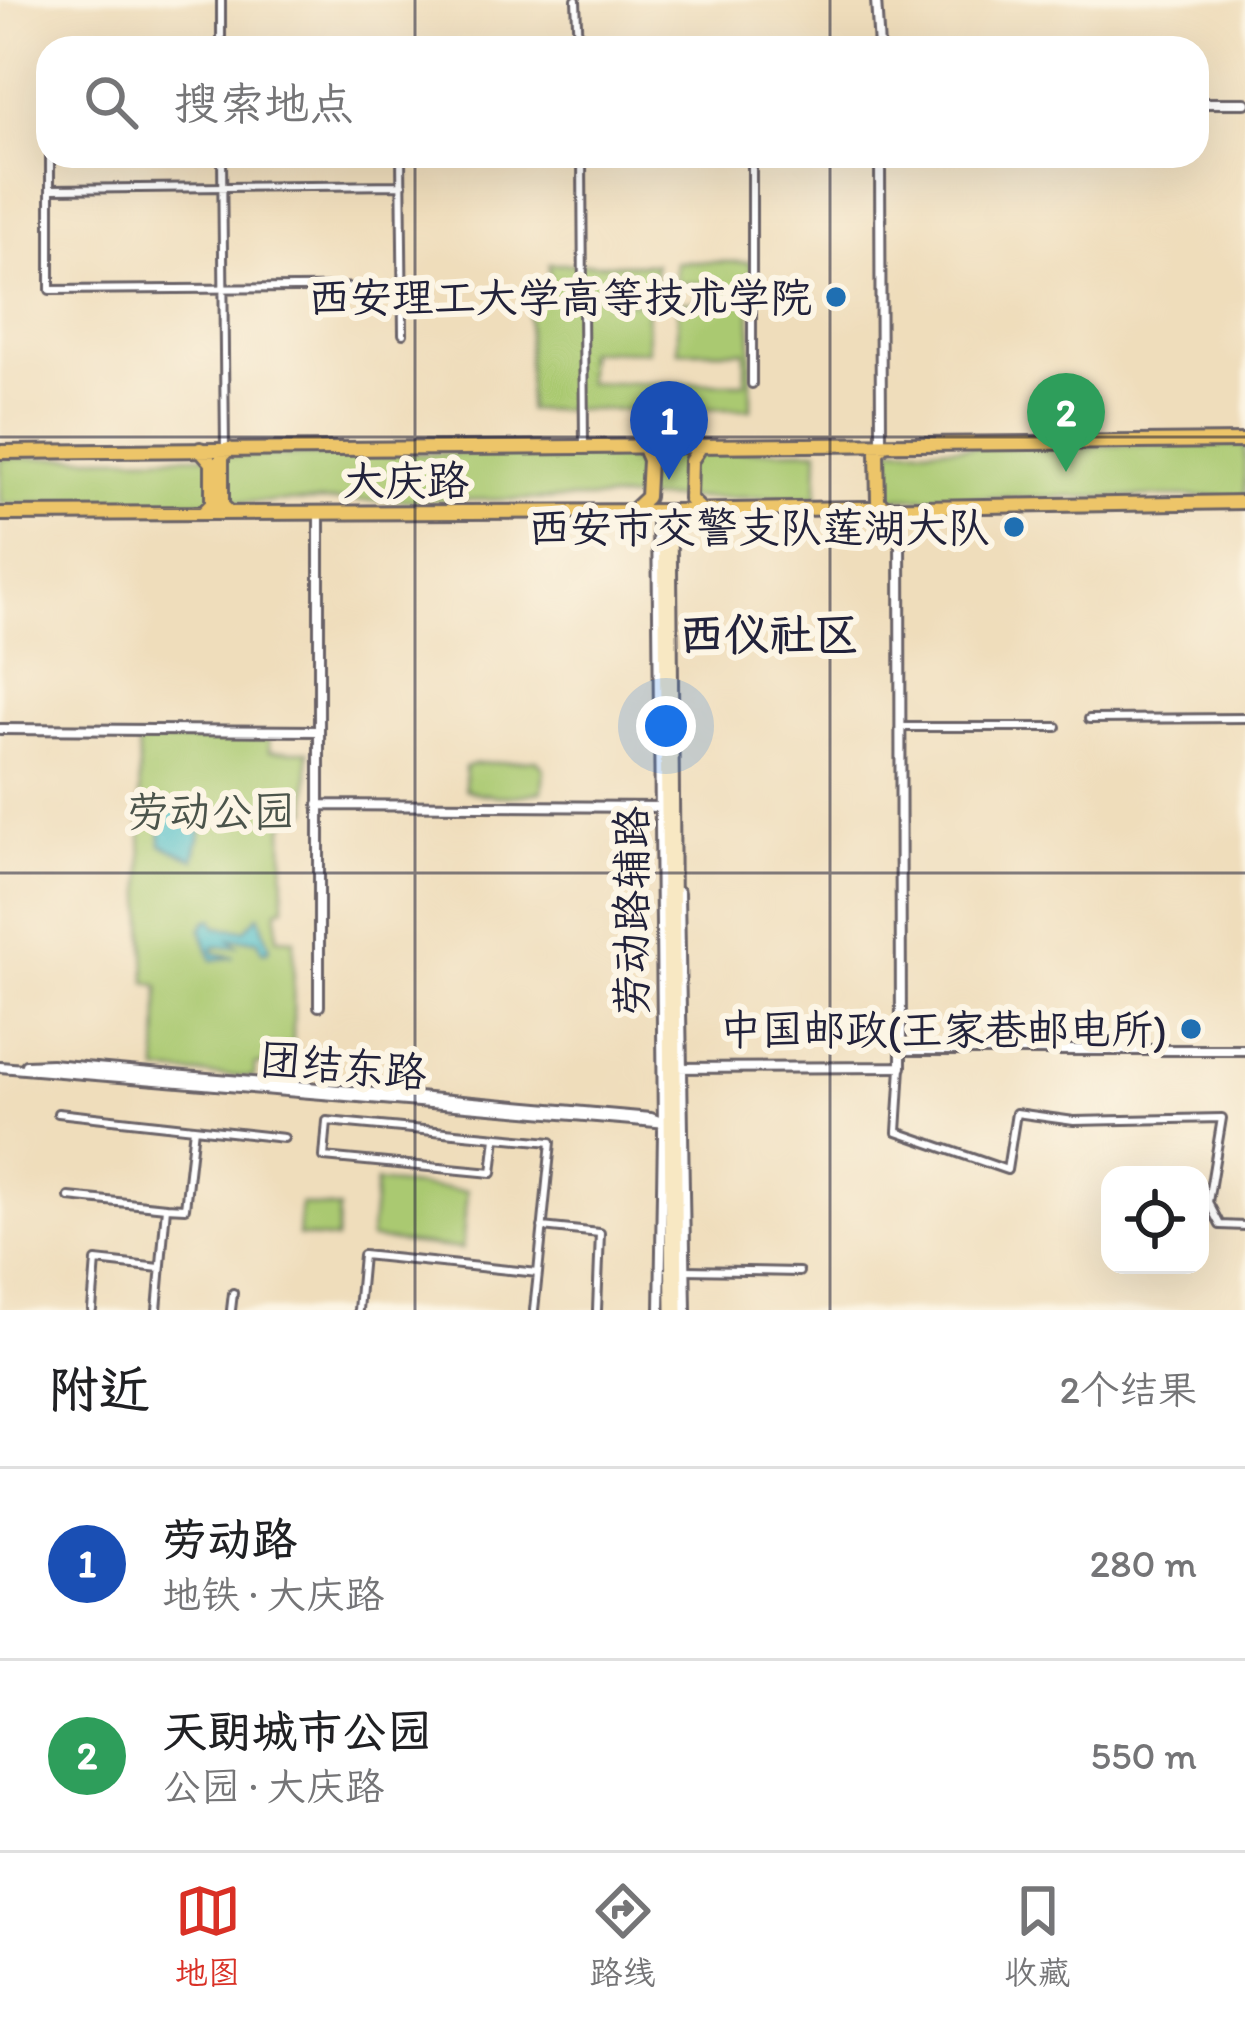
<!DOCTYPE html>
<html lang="zh">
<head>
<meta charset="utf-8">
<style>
  body { margin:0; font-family:Itim,"LXGW WenKai TC",sans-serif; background:#f2f2f2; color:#202124 }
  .controls { position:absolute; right:36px; bottom:36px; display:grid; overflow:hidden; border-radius:24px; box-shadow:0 12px 48px #0002 }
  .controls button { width:108px; height:108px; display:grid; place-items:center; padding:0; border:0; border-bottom:3px solid #e0e0e0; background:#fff; color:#202124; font:60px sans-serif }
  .you { position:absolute; left:666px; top:726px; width:42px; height:42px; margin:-30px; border:9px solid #fff; border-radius:50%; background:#1a73e8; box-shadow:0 0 0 18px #1a73e833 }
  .badge { display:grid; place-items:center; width:78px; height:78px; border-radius:50%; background:#d93025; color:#fff; font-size:39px; font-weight:700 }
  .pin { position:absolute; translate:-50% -99px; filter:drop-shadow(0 3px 6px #0008) }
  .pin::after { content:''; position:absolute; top:63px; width:42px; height:36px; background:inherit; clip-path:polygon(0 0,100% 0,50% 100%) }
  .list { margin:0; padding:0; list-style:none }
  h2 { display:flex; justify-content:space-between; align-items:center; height:156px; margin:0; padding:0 48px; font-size:51px }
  h2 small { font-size:39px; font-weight:400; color:#757577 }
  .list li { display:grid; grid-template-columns:78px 1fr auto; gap:36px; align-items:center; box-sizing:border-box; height:192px; padding:0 48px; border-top:3px solid #e0e0e0 }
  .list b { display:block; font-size:45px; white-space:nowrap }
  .list p { margin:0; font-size:39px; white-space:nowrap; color:#757577 }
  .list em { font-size:39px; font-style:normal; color:#757577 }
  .icon { flex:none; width:66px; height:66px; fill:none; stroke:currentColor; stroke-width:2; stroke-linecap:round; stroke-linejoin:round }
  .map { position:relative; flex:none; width:1245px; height:1310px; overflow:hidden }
  .search { position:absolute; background:#fff; box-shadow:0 12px 48px #0002; left:36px; right:36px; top:36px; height:132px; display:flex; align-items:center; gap:30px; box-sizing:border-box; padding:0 42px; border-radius:36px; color:#757577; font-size:45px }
  .sheet { height:540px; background:#fff }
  nav { display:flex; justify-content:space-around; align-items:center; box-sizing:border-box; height:168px; border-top:3px solid #e0e0e0; background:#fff; font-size:33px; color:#757577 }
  nav a { display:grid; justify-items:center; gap:6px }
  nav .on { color:#d93025 }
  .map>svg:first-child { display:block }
</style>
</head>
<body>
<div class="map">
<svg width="1245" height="1310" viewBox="0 0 1245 1310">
  <rect width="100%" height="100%" fill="#fcf5e5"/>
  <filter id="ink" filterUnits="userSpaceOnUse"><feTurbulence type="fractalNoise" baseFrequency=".00833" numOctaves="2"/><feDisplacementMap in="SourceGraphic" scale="24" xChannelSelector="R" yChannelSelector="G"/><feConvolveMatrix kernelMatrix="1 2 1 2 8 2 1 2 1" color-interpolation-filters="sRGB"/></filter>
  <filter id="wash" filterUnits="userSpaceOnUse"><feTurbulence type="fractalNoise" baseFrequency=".004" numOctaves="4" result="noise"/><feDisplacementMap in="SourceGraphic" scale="48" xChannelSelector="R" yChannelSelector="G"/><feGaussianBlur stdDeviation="2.7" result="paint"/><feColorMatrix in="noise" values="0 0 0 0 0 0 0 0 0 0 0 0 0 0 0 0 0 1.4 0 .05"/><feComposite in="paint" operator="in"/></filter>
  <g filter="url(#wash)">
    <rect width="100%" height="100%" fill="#efddbb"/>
    <path fill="#aac971" stroke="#667656" stroke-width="3" d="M676,262H751V409L528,410V293H549V264H655V285L607,286L608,302H647L648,351H587V383H745V351H678V302L724,301V284L676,283Z
      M1245,444V496L887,498L886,448Z
      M818,450L817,497L0,504V458Z
      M269,739V751H308V811H298L283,826L284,907L277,909V938L294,939L293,1045L268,1046L265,1064L255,1065L254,1077L158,1072L159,986L146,982L138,740Z
      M537,760L544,769L542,791C519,798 488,798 465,789V767L473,764Z
      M376,1182L467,1191L462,1249L370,1239Z
      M301,1204L339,1209L336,1240L298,1236Z"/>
    <path fill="#52c0c9" stroke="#3a7182" stroke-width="3" d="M199,807L202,825L194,859L161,845L160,808Z
      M259,915L270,948L267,951H262L258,940L230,939L237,946L214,947V953L234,957L212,960L201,929L206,921L213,919L216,927L245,930Z"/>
  </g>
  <g filter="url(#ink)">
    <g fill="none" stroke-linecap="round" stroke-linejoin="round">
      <defs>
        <path id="minor" d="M221,0V48
          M576,0L578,48
          M50,156V290L404,287
          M222,156L225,449
          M401,156L403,334
          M582,156L584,447
          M752,156V384
          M52,189L402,185
          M1089,719L1245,718
          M901,727H1057
          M901,1067L897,1132L1007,1170L1016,1113L1074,1121L1222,1118L1208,1202L1220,1225L1245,1226
          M58,1113L194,1128L185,1208L166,1207L157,1310
          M194,1128L284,1138
          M496,1137L492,1173L324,1157L327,1121L551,1142L538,1273
          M69,1197L166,1207
          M542,1227L600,1233L597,1310
          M685,1270L799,1272
          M92,1310L96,1261L160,1268
          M231,1310L233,1293
          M358,1310L363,1255L538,1273L534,1310"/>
        <path id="tertiary" d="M876,0L879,48
          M1197,103H1245
          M880,156L881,443
          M657,512L663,1132L660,1310
          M0,729L318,731
          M318,805L665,807
          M679,892L686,1310
          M319,1006V513
          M903,1050H1245
          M26,1065L51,1064L651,1118L661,1122
          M0,1067L668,1123
          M663,1068L901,1067L900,507"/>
        <path id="secondary" d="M663,511L671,1310
          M671,511L678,1310"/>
        <path id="primary" d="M200,449L212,463V504L203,513
          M229,449L222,456V505L230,513
          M0,452L1245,441
          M884,506L878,501L877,452L885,445
          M633,510L647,497L649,460L643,446
          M701,510L690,499L691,461L701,446
          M0,514L671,511L1245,502"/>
      </defs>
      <use href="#minor" stroke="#6a6368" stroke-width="12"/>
      <use href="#tertiary" stroke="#6a6368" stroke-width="14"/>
      <use href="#secondary" stroke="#6a6368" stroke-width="15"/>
      <use href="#primary" stroke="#6a6368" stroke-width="18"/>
      <use href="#minor" stroke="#fff" stroke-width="6"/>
      <use href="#tertiary" stroke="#fff" stroke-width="8"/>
      <use href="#secondary" stroke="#f8e8c3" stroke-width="9"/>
      <use href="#primary" stroke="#edc569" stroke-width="12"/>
    </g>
  </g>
  <path fill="none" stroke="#22223b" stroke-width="3" stroke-opacity="0.55" d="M415,0V48M830,0V48M415,156V1310M830,156V1310M0,437H1245M0,873H1245"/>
  <g fill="#1f6fb2" stroke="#fcf5e5" stroke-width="4.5">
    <circle cx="836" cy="297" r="12"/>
    <circle cx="1014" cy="527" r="12"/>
    <circle cx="1191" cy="1029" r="12"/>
  </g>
  <g text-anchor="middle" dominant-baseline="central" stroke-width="12" stroke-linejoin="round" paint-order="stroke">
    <g font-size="42" fill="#22223b" stroke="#fcf5e5" text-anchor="end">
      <text x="812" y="297">西安理工大学高等技术学院</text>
      <text x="990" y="527">西安市交警支队莲湖大队</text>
      <text x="1167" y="1029">中国邮政(王家巷邮电所)</text>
    </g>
    <g font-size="42" fill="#22223b" stroke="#fcf5e5">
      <text x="406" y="480">大庆路</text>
      <text transform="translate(631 911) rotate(-90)">劳动路辅路</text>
      <text transform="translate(343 1066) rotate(5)">团结东路</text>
    </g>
    <g font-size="42" fill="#4b544b" stroke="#fcf5e5">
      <text x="211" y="811">劳动公园</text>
    </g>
    <g font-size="45" font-weight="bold" fill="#22223b" stroke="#fcf5e5">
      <text x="769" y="634">西仪社区</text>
    </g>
  </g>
</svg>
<div class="controls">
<button><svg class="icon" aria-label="locate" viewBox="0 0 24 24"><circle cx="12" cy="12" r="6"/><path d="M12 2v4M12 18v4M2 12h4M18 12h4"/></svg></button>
</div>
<div class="you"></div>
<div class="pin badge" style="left:669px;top:480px;background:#1a4fb4">1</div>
<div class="pin badge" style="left:1066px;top:472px;background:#2e9e5b">2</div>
<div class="search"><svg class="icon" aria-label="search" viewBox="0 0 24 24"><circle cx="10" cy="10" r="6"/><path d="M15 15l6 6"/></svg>搜索地点</div>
</div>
<section class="sheet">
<h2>附近<small>2个结果</small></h2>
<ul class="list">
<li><span class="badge" style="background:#1a4fb4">1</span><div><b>劳动路</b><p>地铁 · 大庆路</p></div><em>280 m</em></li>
<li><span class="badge" style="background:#2e9e5b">2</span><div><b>天朗城市公园</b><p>公园 · 大庆路</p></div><em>550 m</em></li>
</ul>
</section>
<nav>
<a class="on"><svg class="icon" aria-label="map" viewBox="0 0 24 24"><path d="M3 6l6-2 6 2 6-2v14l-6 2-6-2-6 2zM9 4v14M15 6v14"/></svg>地图</a>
<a><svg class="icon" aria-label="directions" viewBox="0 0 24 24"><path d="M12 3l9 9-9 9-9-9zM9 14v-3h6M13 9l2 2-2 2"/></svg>路线</a>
<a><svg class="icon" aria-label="saved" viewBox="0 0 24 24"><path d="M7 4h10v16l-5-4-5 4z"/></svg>收藏</a>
</nav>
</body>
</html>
